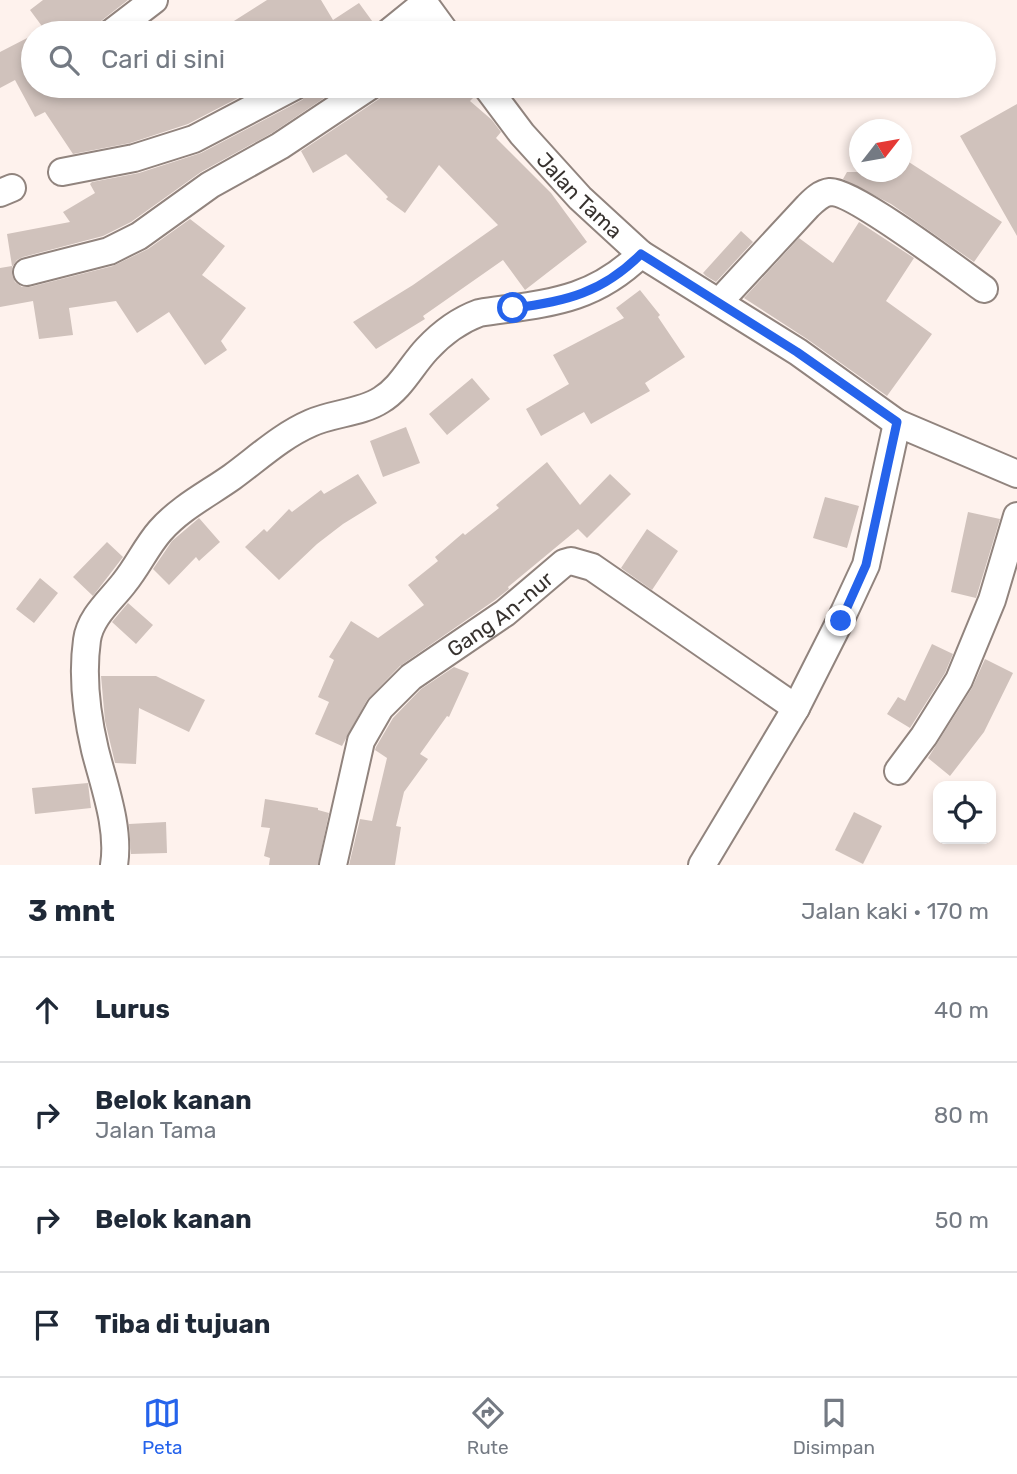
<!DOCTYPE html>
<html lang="id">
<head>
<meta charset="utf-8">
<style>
  body { margin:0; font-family:Rubik,sans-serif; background:#f2f2f3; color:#1f2937 }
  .controls { position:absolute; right:21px; bottom:21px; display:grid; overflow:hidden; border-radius:14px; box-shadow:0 4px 10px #0003 }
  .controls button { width:63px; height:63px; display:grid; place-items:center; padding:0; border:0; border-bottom:2px solid #e0e1e3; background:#fff; color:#1f2937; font:35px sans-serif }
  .compass { position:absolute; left:849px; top:119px; width:63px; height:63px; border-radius:50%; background:#fff; box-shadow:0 4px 10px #0003; rotate:59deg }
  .stop { position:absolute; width:21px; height:21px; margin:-16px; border:5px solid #2563eb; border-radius:50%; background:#fff }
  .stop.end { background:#2563eb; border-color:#fff; box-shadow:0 2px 7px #0008 }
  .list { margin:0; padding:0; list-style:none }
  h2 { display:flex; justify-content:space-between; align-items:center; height:91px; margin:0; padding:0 28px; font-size:30px }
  h2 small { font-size:23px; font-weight:400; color:#747a83 }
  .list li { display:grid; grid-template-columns:46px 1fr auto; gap:21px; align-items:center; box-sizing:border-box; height:105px; padding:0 28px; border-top:2px solid #e0e1e3 }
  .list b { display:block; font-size:26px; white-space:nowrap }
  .list p { margin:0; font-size:23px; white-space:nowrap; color:#747a83 }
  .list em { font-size:23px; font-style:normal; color:#747a83 }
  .icon { flex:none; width:38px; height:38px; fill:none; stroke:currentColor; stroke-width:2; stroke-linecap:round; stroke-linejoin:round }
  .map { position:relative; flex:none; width:1017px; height:865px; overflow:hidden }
  .search { position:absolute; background:#fff; box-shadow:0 4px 10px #0003; left:21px; right:21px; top:21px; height:77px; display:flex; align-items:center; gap:18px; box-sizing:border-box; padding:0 24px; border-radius:38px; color:#747a83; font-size:26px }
  .sheet { height:511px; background:#fff }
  nav { display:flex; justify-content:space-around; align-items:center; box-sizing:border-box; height:98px; border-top:2px solid #e0e1e3; background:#fff; font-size:19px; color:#747a83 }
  nav a { display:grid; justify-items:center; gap:4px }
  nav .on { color:#2563eb }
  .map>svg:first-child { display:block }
</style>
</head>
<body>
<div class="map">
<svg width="1017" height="865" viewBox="0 0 1017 865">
  <rect width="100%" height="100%" fill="#fef2ed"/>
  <path fill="#d0c2bc" d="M43,0H128L101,21L96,33H47L30,10Z
    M267,0H321L333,20L359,3L375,25L373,33H215Z
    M33,35V86L259,87L188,124L130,143L73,154L45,112L35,117L15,80L0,88V52Z
    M311,86H342L272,133L201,172L131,222L103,236L23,257L17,260L12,267V275L15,282L22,287H30L113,266L148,249L190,219L225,246L202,275L246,308L221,341L227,350L205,365L169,312L137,333L116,301L69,308L73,335L39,339L33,301L0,307V268L12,266L7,234L70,222L63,212L95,193L90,184L92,182L139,173L201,153L302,100L309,94Z
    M386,86H471L474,97L470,101L492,120L501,132L496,138L551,193L587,242L525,290L503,260L423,316L425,319L376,349L353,322L413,285L498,225L439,165L405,213L386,199L388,197L346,154L313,173L301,151L379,99L384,94Z
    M1017,104V236L960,136Z
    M901,157L1002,222L974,262L891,204L843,179L847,172H901Z
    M859,222L914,258L886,301L932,334L887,396L807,339L744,298L799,238L833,263Z
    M741,231L753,242L716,282L706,276L703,273Z
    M640,290L660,315L658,317L685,357L645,383L650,391L591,424L584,412L541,436L526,409L569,384L553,355L624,318L616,308Z
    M472,378L490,399L447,435L429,414Z
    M406,427L420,463L383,477L370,441Z
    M547,462L580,505L610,474L631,494L587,538L578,529L508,587L509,589L495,600L400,666L367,700L342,746L315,734L329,702L318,697L334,660L329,657L351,621L378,638L424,605L408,585L438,561L435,557L463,533L465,535L499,508L496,505Z
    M358,474L377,503L343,524L317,544L279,580L245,547L264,529L267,532L289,509L292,512L321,490L324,494Z
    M825,497L859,506L847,548L813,538Z
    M968,512L1000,519L976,598L951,592Z
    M199,518L220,542L199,561L196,557L169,585L153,569L172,541Z
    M647,529L678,551L652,590L621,568Z
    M107,542L123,557L93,596L73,577Z
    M40,578L58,593L34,623L16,609Z
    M128,603L153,625L136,644L112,622Z
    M932,644L953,654L945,673L910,728L887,714L898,697L905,701Z
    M985,659L1013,673L984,732L950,776L928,758L972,688Z
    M454,667L469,673L449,717L447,716L420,754L428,759L404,792L396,826L401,827L395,865H349L360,819L372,821L387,758L375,750L376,747L393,718L421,689Z
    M101,676H156L205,700L189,732L139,708L136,764L115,763L105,721Z
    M88,783L91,808L35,814L32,788Z
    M265,799L318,808V810L329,813L318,865H269L270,858L264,856L270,828L261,827Z
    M854,812L882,826L863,864L835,850Z
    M166,822L167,853L131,854L129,824Z"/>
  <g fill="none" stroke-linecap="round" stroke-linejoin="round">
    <defs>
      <g id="minor">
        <path d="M422,0L446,33"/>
        <path d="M111,33L154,0"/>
        <path d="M388,33L425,3"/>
        <path id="s1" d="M486,86L522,134L580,198L641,254L798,352L897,423L1017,474"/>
        <path d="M62,172L134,158L194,139L295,86"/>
        <path d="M0,193L12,188"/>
        <path d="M27,272L109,251L139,236L210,185L280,146L370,86"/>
        <path d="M719,302L808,206C814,200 821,193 830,192C853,191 959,271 984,289"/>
        <path d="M898,771L924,736L959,680L992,600L1017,516"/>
        <path d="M114,865C120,828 104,786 95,750C87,716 82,675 87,640C90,617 111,600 124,583C138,566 146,547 160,531C180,508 208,494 232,477C258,458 281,436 311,423C333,413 361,413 381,400C401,388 411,366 427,349C441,334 460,320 479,313C545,303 591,303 641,254"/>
        <path id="s2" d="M333,865L361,741L380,708L411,677L505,613L564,563L571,561L592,567L796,708"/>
        <path d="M702,865L796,708L840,621L866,565L897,423"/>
      </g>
    </defs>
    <use href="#minor" stroke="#91847e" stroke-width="30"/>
    <use href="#minor" stroke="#fff" stroke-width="26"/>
  </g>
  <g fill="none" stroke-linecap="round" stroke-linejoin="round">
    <path stroke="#2563eb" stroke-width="9" d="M513,308C566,302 603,292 641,254L797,352L897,422L866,565L841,621"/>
  </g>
  <g text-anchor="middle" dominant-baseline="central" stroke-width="5" stroke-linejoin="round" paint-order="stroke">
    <g font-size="21" fill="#37322f" stroke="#fff">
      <text stroke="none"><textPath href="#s1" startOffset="144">Jalan Tama</textPath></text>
      <text stroke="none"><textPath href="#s2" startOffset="318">Gang An-nur</textPath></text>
    </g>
  </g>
</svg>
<div class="controls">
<button><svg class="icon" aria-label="locate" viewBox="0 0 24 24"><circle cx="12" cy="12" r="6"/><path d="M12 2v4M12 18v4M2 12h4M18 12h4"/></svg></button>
</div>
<svg class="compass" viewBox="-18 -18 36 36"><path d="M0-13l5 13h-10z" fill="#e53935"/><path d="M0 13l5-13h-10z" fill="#747a83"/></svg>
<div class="stop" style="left:513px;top:308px"></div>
<div class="stop end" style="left:841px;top:621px"></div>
<div class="search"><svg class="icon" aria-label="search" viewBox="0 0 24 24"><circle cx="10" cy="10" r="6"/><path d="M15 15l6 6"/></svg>Cari di sini</div>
</div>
<section class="sheet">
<h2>3 mnt<small>Jalan kaki · 170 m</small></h2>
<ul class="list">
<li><svg class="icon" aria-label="ahead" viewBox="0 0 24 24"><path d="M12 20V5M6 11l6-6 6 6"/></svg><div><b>Lurus</b></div><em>40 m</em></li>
<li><svg class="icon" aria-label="right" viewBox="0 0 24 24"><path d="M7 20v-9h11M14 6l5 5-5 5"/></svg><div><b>Belok kanan</b><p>Jalan Tama</p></div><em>80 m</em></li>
<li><svg class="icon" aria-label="right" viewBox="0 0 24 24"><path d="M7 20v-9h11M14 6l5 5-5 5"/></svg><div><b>Belok kanan</b></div><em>50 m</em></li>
<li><svg class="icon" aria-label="arrive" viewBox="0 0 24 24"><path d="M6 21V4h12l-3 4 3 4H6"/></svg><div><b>Tiba di tujuan</b></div></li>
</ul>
</section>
<nav>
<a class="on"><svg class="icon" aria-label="map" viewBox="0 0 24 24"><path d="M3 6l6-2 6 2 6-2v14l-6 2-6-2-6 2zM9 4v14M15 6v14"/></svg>Peta</a>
<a><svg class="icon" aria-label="directions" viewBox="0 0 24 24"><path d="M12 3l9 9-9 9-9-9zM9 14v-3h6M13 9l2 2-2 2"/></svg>Rute</a>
<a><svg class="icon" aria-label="saved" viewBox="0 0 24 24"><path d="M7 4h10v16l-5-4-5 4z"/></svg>Disimpan</a>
</nav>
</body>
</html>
